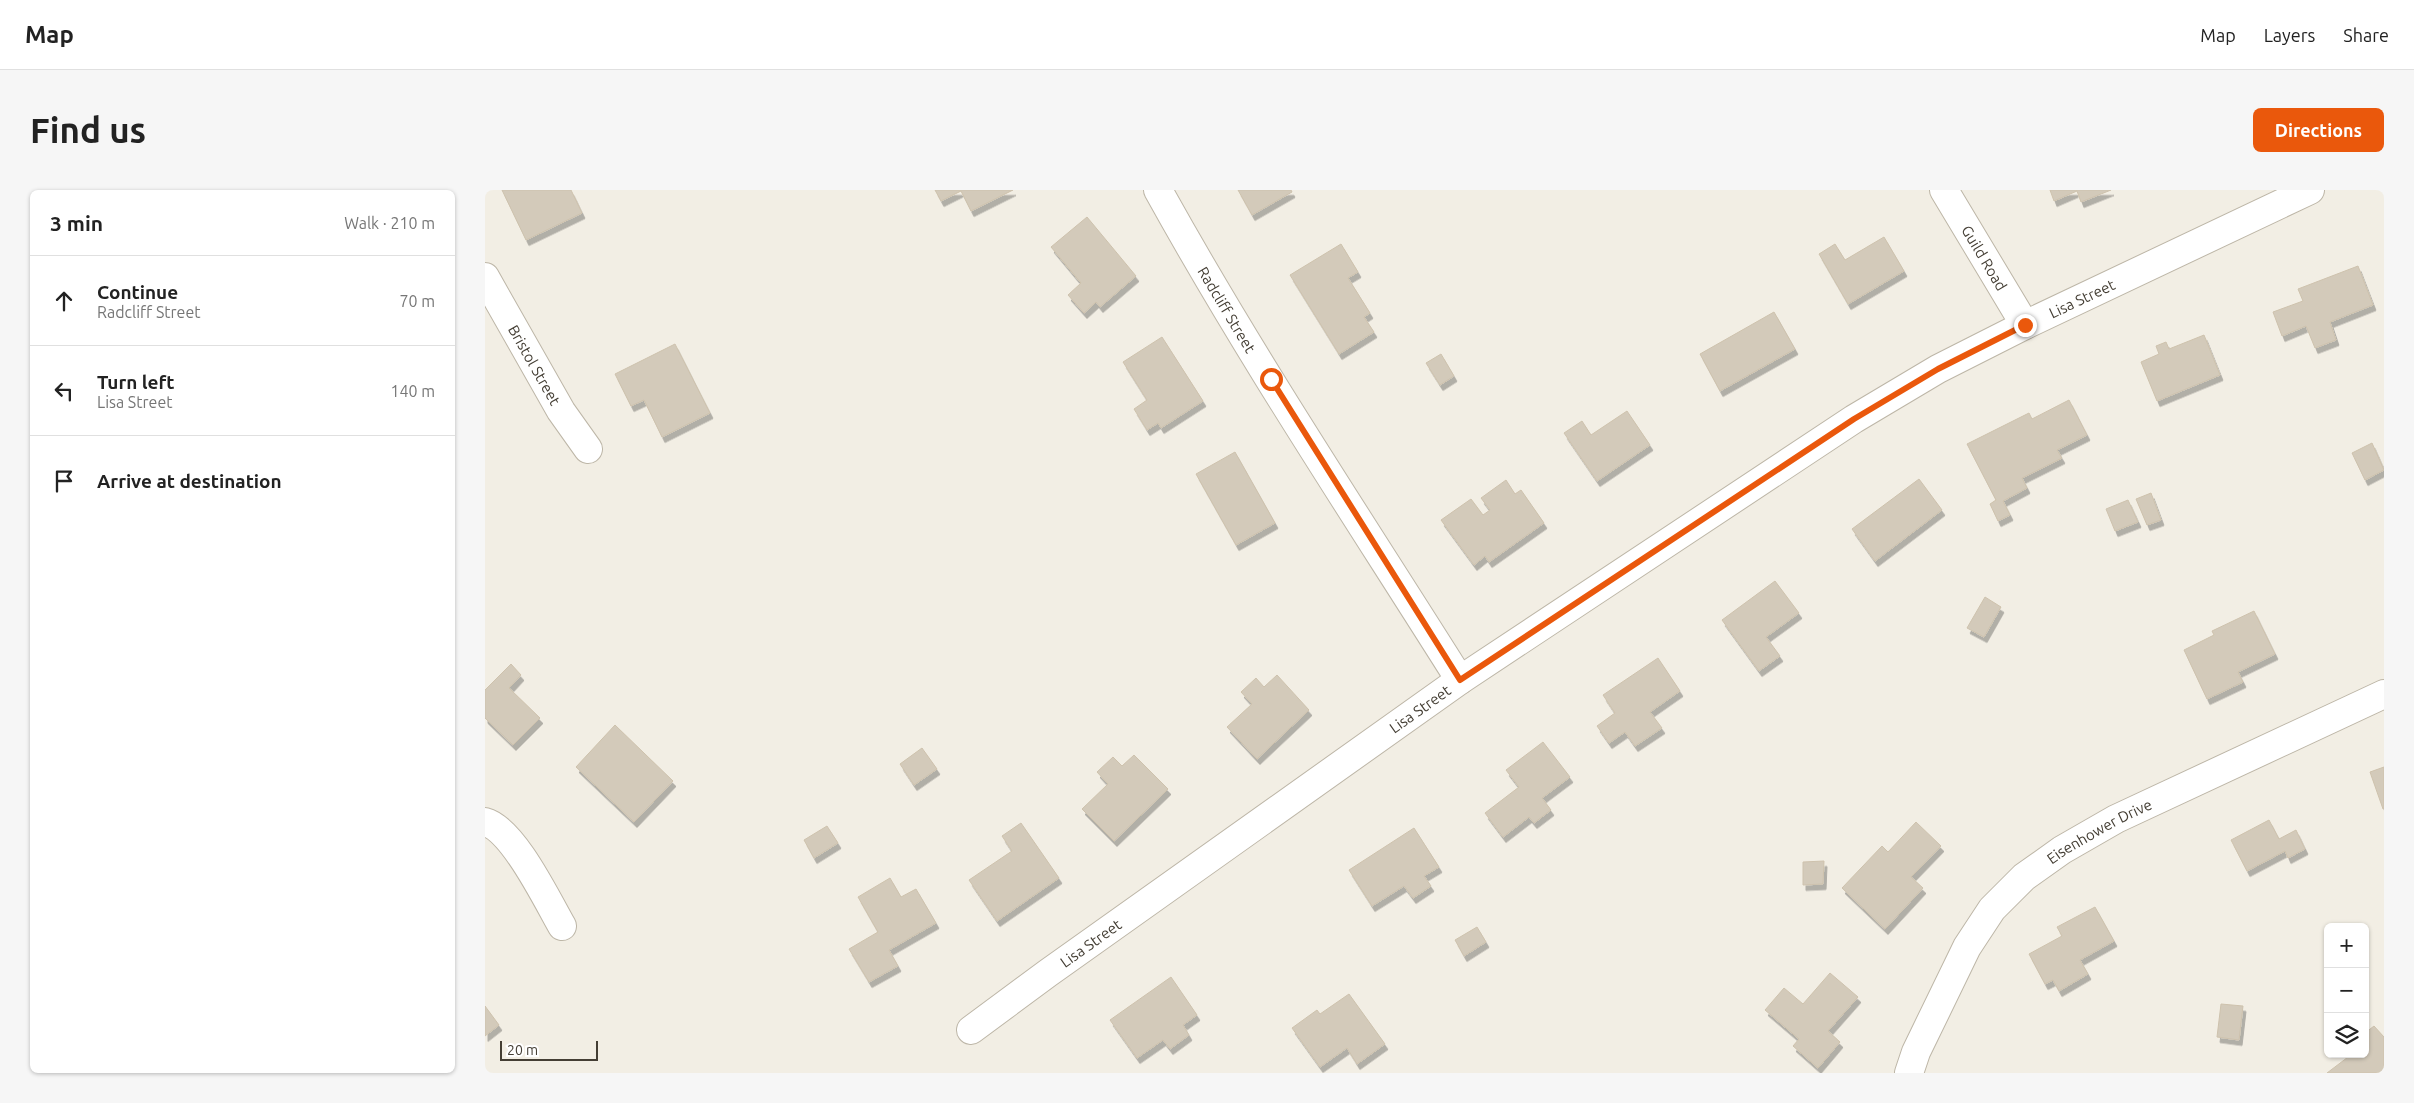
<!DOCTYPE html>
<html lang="en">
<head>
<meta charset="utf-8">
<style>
  body { margin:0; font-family:Ubuntu,sans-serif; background:#f6f6f6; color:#222 }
  .controls { position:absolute; right:15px; bottom:15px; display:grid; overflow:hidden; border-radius:8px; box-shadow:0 1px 4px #0004 }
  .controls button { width:45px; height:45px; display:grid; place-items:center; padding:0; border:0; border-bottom:1px solid #e0e0e0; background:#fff; color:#222; font:25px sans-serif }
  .scale { position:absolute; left:15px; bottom:12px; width:98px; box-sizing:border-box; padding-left:5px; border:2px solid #443e34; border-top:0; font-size:14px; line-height:18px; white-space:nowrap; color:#443e34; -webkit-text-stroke:4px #fff; paint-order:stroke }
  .stop { position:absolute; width:15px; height:15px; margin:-11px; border:4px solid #ea580c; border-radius:50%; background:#fff }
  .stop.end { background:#ea580c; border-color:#fff; box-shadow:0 1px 5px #0008 }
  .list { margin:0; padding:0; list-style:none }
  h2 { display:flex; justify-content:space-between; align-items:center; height:65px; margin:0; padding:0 20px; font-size:21px }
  h2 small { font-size:16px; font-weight:400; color:#767676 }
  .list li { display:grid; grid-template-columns:32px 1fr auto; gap:15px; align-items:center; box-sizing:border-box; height:90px; padding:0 20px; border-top:1px solid #e0e0e0 }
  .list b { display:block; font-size:19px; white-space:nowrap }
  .list p { margin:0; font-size:16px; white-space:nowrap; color:#767676 }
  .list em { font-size:16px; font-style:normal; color:#767676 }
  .icon { flex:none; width:28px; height:28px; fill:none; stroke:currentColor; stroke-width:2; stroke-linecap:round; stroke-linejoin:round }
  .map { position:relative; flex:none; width:1899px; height:883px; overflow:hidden; border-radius:8px }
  header { display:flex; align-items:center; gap:30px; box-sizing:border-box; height:70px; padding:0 25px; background:#fff; border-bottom:1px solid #e0e0e0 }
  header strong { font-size:24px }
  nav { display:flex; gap:28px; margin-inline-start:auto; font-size:18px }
  .intro { display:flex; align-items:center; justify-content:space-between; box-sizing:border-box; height:120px; padding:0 30px }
  h1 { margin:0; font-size:35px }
  .button { padding:12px 22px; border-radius:8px; background:#ea580c; color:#fff; font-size:18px; font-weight:700 }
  main { display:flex; gap:30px; padding:0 30px }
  aside { flex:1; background:#fff; border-radius:8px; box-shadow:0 1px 4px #0004 }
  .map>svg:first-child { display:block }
</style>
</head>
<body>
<header>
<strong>Map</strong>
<nav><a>Map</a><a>Layers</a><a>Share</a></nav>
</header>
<div class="intro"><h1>Find us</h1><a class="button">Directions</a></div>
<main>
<aside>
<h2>3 min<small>Walk · 210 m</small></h2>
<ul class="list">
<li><svg class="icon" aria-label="ahead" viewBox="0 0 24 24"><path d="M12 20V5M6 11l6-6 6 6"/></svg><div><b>Continue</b><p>Radcliff Street</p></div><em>70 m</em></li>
<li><svg class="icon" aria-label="left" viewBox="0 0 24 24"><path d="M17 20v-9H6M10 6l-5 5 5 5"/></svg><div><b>Turn left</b><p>Lisa Street</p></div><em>140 m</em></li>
<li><svg class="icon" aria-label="arrive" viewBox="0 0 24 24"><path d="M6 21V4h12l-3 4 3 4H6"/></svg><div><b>Arrive at destination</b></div></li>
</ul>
</aside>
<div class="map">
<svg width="1899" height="883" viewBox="0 0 1899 883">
  <defs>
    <filter id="shadow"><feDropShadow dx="3" dy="5.5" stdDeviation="0" flood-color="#0004"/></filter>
  </defs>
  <rect width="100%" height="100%" fill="#f2eee4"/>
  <path fill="#d3caba" stroke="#cec2ad" filter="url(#shadow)" d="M17,0H86L97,23L41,50Z
    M450,0H528L486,21L476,1L456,11Z
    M753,0H806L807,2L767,25Z
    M1565,0H1626L1596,12L1592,1L1569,11Z
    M602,27L651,86L615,117L611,112L599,123L583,105L596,93L566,57Z
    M1399,47L1419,81L1363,114L1334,64L1350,54L1360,70Z
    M856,54L873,82L863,88L885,123L879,127L889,142L854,164L805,85Z
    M1873,76L1888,115L1845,132L1851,150L1830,158L1821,136L1797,146L1788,122L1818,111L1813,99Z
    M1289,122L1310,159L1235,201L1215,164Z
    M1719,145L1735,185L1672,211L1656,172L1674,164L1671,156L1681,152L1684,159Z
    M677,147L718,211L676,238L673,233L662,240L649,219L662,210L638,172Z
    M190,154L225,223L177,247L159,210L146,216L130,184Z
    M956,164L969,186L955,195L941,173Z
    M1584,210L1602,245L1572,260L1577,268L1537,288L1542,298L1518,311L1525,325L1513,331L1505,314L1511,310L1482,254L1544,223L1547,229Z
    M1142,221L1165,255L1112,291L1079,243L1097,231L1106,245Z
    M1887,253L1899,280L1880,290L1867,263Z
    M750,262L790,333L751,355L711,284Z
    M1434,289L1457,320L1390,371L1367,339Z
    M1021,290L1030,304L1036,300L1059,333L1004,372L1000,366L989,375L956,330L986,309L998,325L1005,320L996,308Z
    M1666,303L1676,330L1662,335L1651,309Z
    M1643,310L1653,332L1630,341L1621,319Z
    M1290,391L1314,423L1281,447L1295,466L1274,481L1237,430Z
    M1500,407L1516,417L1499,447L1482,438Z
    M1769,421L1790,464L1753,482L1758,492L1722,509L1699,460L1729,445L1727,441Z
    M1173,468L1195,501L1165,522L1177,538L1150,556L1140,542L1124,553L1112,536L1130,523L1118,505Z
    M26,474L36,485L24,498L55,528L28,555L0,528V500Z
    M792,485L824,520L772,569L742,537L767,514L756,502L771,488L779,497Z
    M130,535L188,591L149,632L91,577Z
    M1058,552L1085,587L1057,608L1066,620L1049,633L1044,627L1018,647L1000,623L1034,597L1021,580Z
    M437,558L452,579L429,595L415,574Z
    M649,565L683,599L629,651L597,619L623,594L612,582L628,567L637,576Z
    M1899,577V619H1898L1885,582Z
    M1784,630L1794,649L1811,640L1820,659L1803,668L1800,661L1762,681L1746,650Z
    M1431,632L1456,656L1426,687L1438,698L1400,739L1357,698L1397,656L1403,662Z
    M536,633L574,688L512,731L484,690L527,661L517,646Z
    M342,636L353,653L329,668L319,650Z
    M929,638L954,677L939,686L946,696L928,708L919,696L887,716L864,680Z
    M1339,671L1338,694L1318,695V672Z
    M405,688L416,707L431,699L451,733L404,760L413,776L384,792L364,759L393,742L373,707Z
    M1610,717L1629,751L1595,770L1603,784L1574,801L1568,790L1560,794L1544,764L1577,746L1572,737Z
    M992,737L1001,752L979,766L970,750Z
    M1345,783L1373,807L1343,841L1355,852L1333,878L1308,856L1314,849L1280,820L1299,798L1318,814Z
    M686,787L712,825L698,835L704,845L685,859L678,850L652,868L625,830Z
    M864,804L900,854L872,874L862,858L835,877L807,838L832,820L835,824Z
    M1736,814L1758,816L1754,850L1732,847Z
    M0,816L14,835L0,846Z
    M1889,836L1899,847V883H1842L1867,864H1880V843Z"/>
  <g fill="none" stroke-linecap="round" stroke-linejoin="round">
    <defs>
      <g id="minor">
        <path id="s1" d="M673,0C766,168 873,328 975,490"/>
        <path id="s2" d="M1459,0L1540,135"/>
        <path id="s3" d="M0,87L76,221L103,259"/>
        <path d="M0,632C28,639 62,710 77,736"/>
        <path id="s4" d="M486,840L563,783L975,490L1369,229L1453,179L1540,135L1825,0"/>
        <path id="s5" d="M1424,883L1431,862L1482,757L1507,719L1539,687L1577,660L1631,629L1899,504"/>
      </g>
    </defs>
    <use href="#minor" stroke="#bdb6a7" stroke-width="30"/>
    <use href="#minor" stroke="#fff" stroke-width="28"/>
  </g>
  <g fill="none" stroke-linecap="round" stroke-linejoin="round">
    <path stroke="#ea580c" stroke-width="6" d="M786,189L975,490L1369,229L1453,179L1540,135"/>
  </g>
  <g text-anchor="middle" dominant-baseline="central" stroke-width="5" stroke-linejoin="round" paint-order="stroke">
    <g font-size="15" fill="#443e34" stroke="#fff">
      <text stroke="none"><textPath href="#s2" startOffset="79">Guild Road</textPath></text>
      <text stroke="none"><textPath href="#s4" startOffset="1332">Lisa Street</textPath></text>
      <text stroke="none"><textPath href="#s1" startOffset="138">Radcliff Street</textPath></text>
      <text stroke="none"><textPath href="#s3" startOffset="101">Bristol Street</textPath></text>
      <text stroke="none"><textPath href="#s4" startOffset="552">Lisa Street</textPath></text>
      <text stroke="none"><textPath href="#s5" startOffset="318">Eisenhower Drive</textPath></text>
      <text stroke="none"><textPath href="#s4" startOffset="148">Lisa Street</textPath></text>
    </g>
  </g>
</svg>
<div class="controls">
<button>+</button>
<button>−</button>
<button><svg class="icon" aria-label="layers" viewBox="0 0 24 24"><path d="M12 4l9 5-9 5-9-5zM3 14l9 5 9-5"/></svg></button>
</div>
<div class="scale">20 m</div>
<div class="stop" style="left:786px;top:189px"></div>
<div class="stop end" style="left:1540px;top:135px"></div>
</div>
</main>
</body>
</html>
